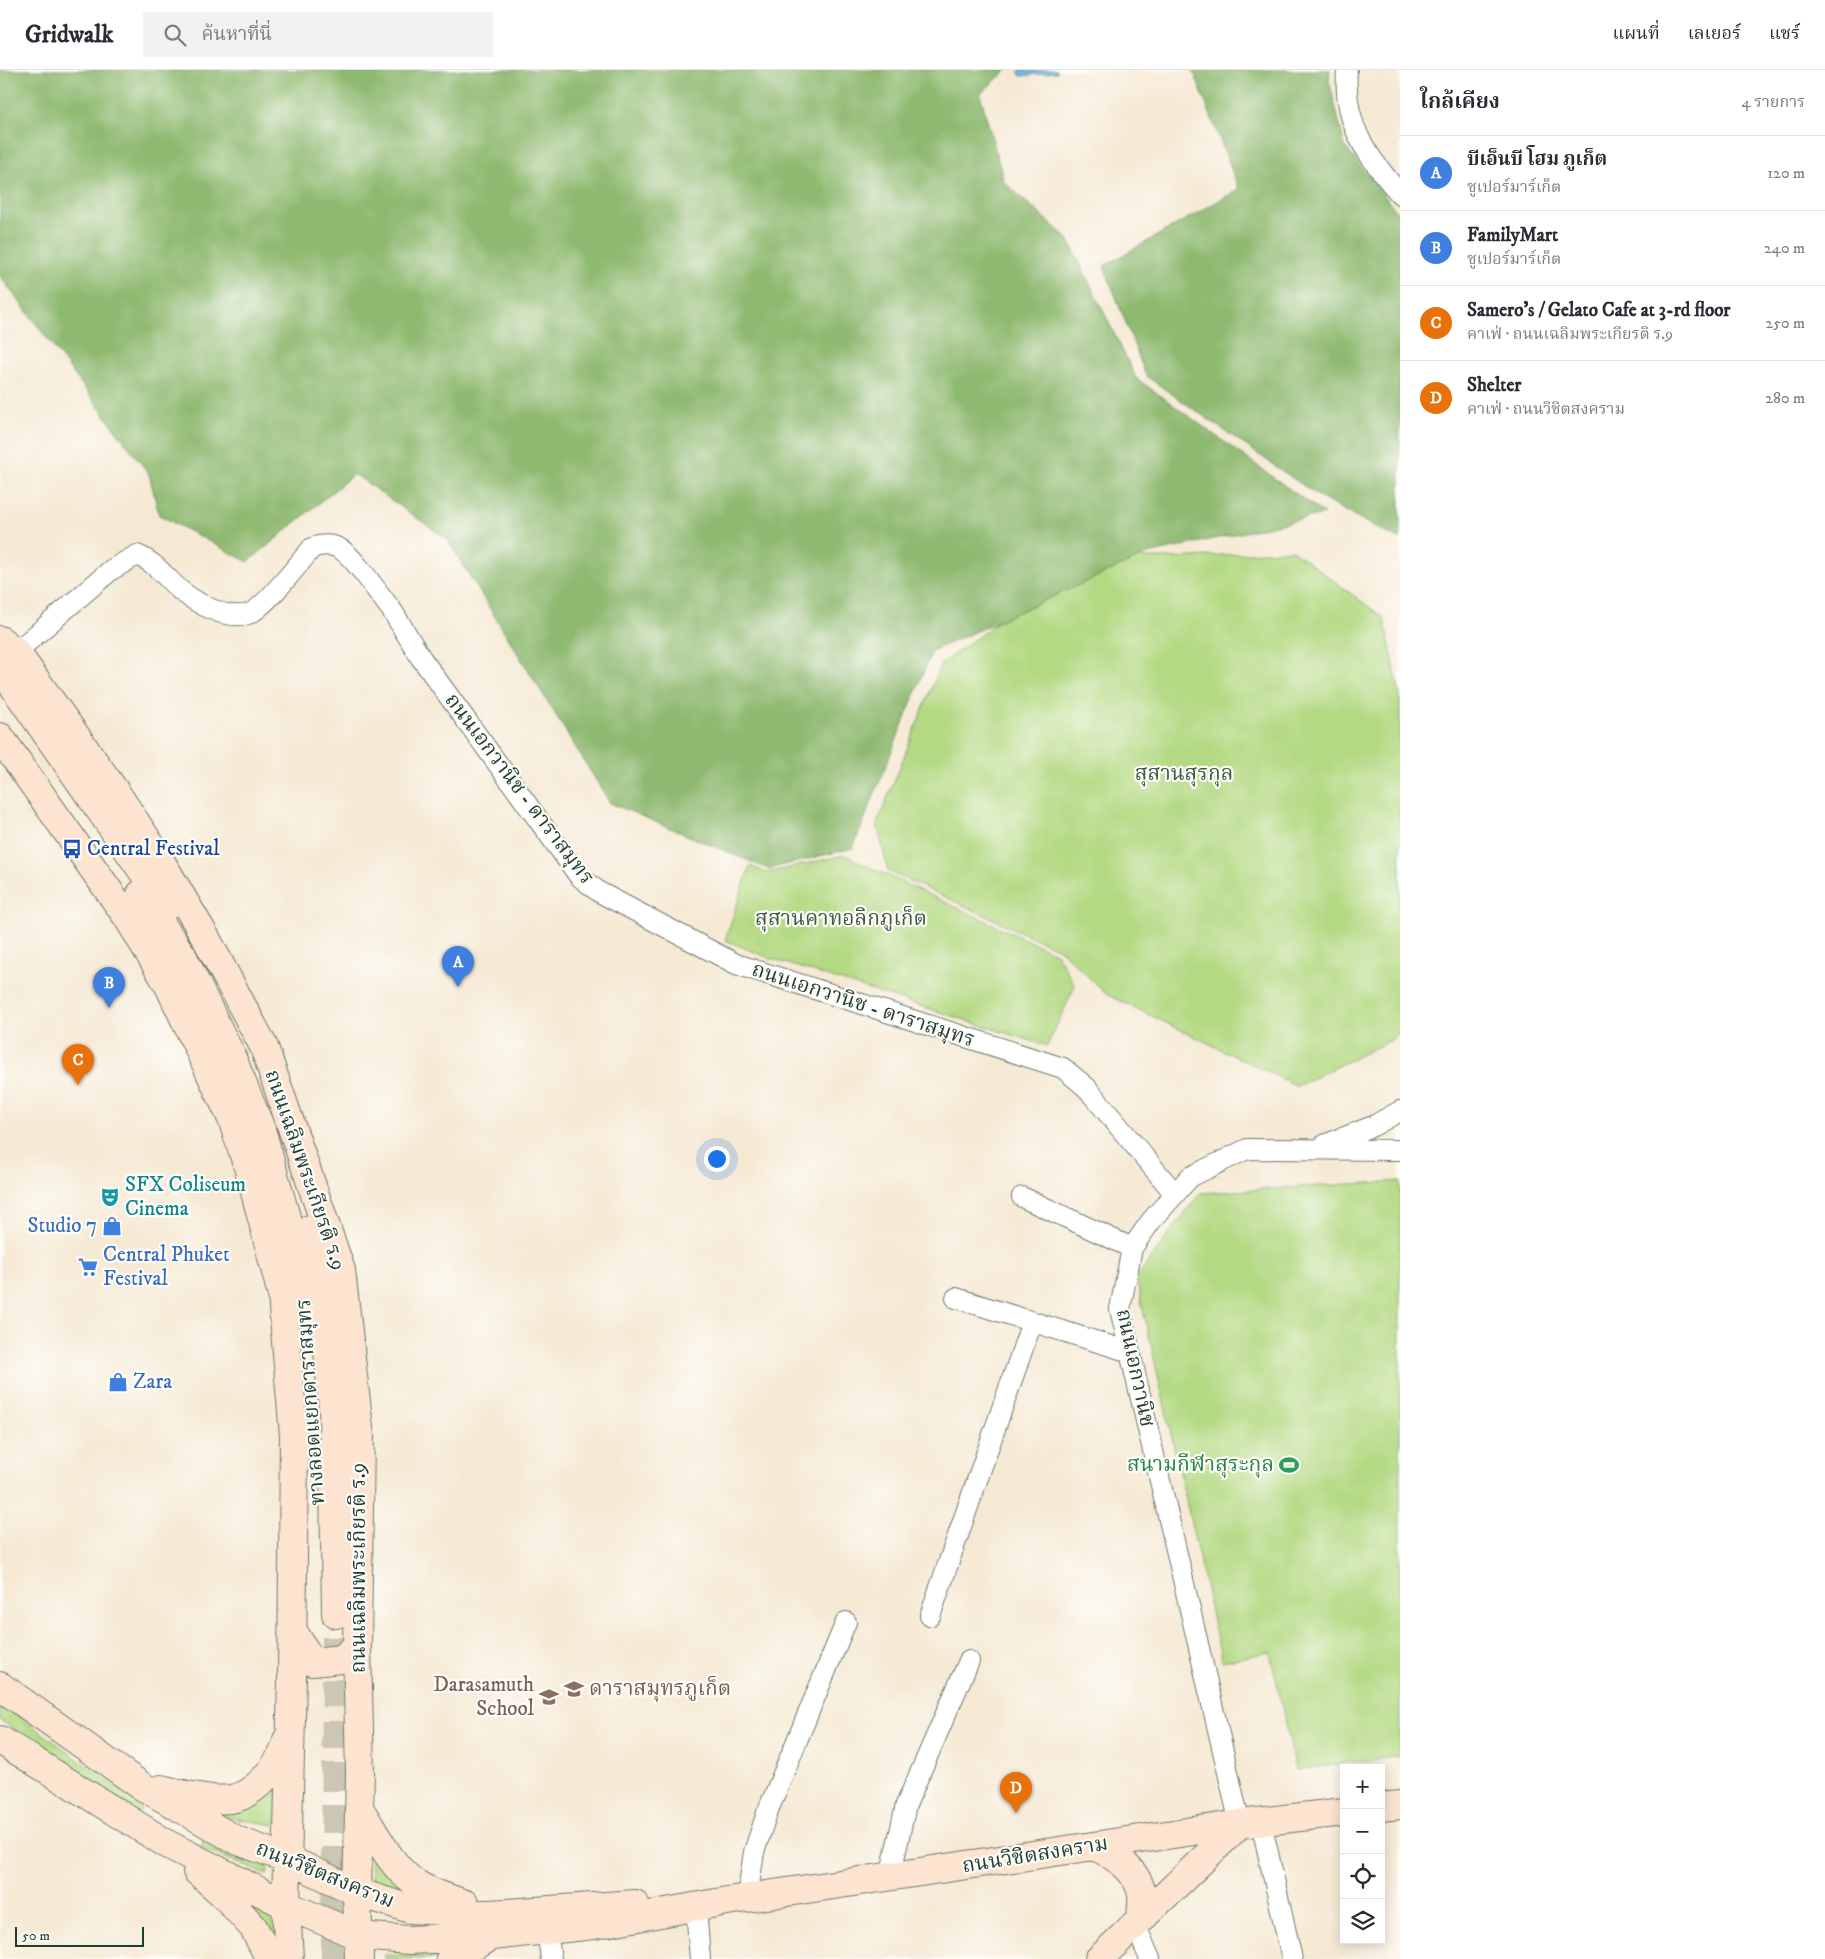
<!DOCTYPE html>
<html lang="th">
<head>
<meta charset="utf-8">
<style>
  body { margin:0; font-family:"IM FELL DW Pica","Noto Serif Thai",serif; background:#f2f2f3; color:#2b2b33 }
  .controls { position:absolute; right:15px; bottom:15px; display:grid; overflow:hidden; border-radius:0px; box-shadow:0 2px 12px #0003 }
  .controls button { width:45px; height:45px; display:grid; place-items:center; padding:0; border:0; border-bottom:1px solid #e1e1e2; background:#fff; color:#2b2b33; font:25px sans-serif }
  .scale { position:absolute; left:15px; bottom:12px; width:129px; box-sizing:border-box; padding-left:5px; border:2px solid #1f3d34; border-top:0; font-size:14px; line-height:18px; white-space:nowrap; color:#1f3d34; -webkit-text-stroke:4px #fdfcf7; paint-order:stroke }
  .you { position:absolute; left:716px; top:1088px; width:18px; height:18px; margin:-12px; border:4px solid #fff; border-radius:50%; background:#1a73e8; box-shadow:0 0 0 8px #1a73e833 }
  .badge { display:grid; place-items:center; width:32px; height:32px; border-radius:50%; background:#ea580c; color:#fff; font-size:16px; font-weight:700 }
  .pin { position:absolute; translate:-50% -41px; filter:drop-shadow(0 1px 2px #0008) }
  .pin::after { content:''; position:absolute; top:26px; width:18px; height:15px; background:inherit; clip-path:polygon(0 0,100% 0,50% 100%) }
  .list { margin:0; padding:0; list-style:none }
  h2 { display:flex; justify-content:space-between; align-items:center; height:65px; margin:0; padding:0 20px; font-size:21px }
  h2 small { font-size:16px; font-weight:400; color:#7c7c81 }
  .list li { display:grid; grid-template-columns:32px 1fr auto; gap:15px; align-items:center; box-sizing:border-box; height:75px; padding:0 20px; border-top:1px solid #e1e1e2 }
  .list b { display:block; font-size:19px; white-space:nowrap }
  .list p { margin:0; font-size:16px; white-space:nowrap; color:#7c7c81 }
  .list em { font-size:16px; font-style:normal; color:#7c7c81 }
  .icon { flex:none; width:28px; height:28px; fill:none; stroke:currentColor; stroke-width:2; stroke-linecap:round; stroke-linejoin:round }
  .map { position:relative; flex:none; width:1400px; height:1889px; overflow:hidden }
  header { display:flex; align-items:center; gap:30px; box-sizing:border-box; height:70px; padding:0 25px; background:#fff; border-bottom:1px solid #e1e1e2 }
  header strong { font-size:24px }
  nav { display:flex; gap:28px; margin-inline-start:auto; font-size:18px }
  .search { width:350px; height:45px; background:#f2f2f3; display:flex; align-items:center; gap:12px; box-sizing:border-box; padding:0 18px; border-radius:0px; color:#7c7c81; font-size:19px }
  main { display:flex }
  aside { flex:1; background:#fff }
  .map>svg:first-child { display:block }
</style>
</head>
<body>
<header>
<strong>Gridwalk</strong>
<div class="search"><svg class="icon" aria-label="search" viewBox="0 0 24 24"><circle cx="10" cy="10" r="6"/><path d="M15 15l6 6"/></svg>ค้นหาที่นี่</div>
<nav><a>แผนที่</a><a>เลเยอร์</a><a>แชร์</a></nav>
</header>
<main>
<div class="map">
<svg width="1400" height="1889" viewBox="0 0 1400 1889">
  <rect width="100%" height="100%" fill="#fdfcf7"/>
  <filter id="ink" filterUnits="userSpaceOnUse"><feTurbulence type="fractalNoise" baseFrequency=".02" numOctaves="2"/><feDisplacementMap in="SourceGraphic" scale="10" xChannelSelector="R" yChannelSelector="G"/><feConvolveMatrix kernelMatrix="1 2 1 2 8 2 1 2 1" color-interpolation-filters="sRGB"/></filter>
  <filter id="wash" filterUnits="userSpaceOnUse"><feTurbulence type="fractalNoise" baseFrequency=".0096" numOctaves="4" result="noise"/><feDisplacementMap in="SourceGraphic" scale="20" xChannelSelector="R" yChannelSelector="G"/><feGaussianBlur stdDeviation="1.12" result="paint"/><feColorMatrix in="noise" values="0 0 0 0 0 0 0 0 0 0 0 0 0 0 0 0 0 1.4 0 .05"/><feComposite in="paint" operator="in"/></filter>
  <g filter="url(#wash)">
    <rect width="100%" height="100%" fill="#f6e9d4"/>
    <path fill="#b3d982" stroke="#698b5b" d="M1292,480L1384,548L1400,625V962L1391,970L1297,1016L1106,924L1061,880L888,801L877,754L941,594L1084,488H1179Z
      M844,785L1057,884L1075,916L1047,976L769,888L725,870L750,796L767,803Z
      M1400,1111V1686L1296,1700L1270,1582L1222,1591L1136,1208L1200,1123Z
      M0,1632L143,1737L138,1744L0,1650Z
      M277,1714L276,1755L217,1746L242,1737Z
      M204,1770L268,1797L267,1805L201,1778Z
      M370,1783L417,1827L371,1815Z
      M229,1817L278,1841L282,1889Z
      M385,1884L448,1886L440,1889H385Z"/>
    <path fill="#8eb970" stroke="#567b52" d="M0,0H1007L980,24L1004,112L1068,169L1136,308L1324,444L1148,484L932,581L853,778L768,799L610,733L447,469L354,404L248,492L159,445L149,404L0,206Z
      M1193,0H1330L1329,10L1345,77L1400,145V470L1321,428L1146,306L1104,196L1239,119Z"/>
    <path fill="#70b7e7" stroke="#487a8e" d="M1020,0H1057V2L1021,6L1018,2Z"/>
  </g>
  <g filter="url(#ink)">
    <g fill="none" stroke-linecap="round" stroke-linejoin="round">
      <path stroke="#cbc7b4" stroke-width="28" stroke-dasharray="28 14" stroke-linecap="butt" d="M335,1889L336,1544"/>
      <defs>
        <path id="street" d="M1347,0C1343,54 1366,85 1400,124
          M16,582L111,500L137,485C155,492 166,508 181,521C198,534 226,550 248,544C262,541 301,491 312,478C340,468 350,487 366,506L393,542L421,588L579,806L599,822L736,894L1063,998L1086,1017L1175,1124
          M1324,1075L1373,1056L1400,1041
          M1022,1127L1132,1178
          M956,1228L1130,1282
          M930,1546L1032,1252
          M1261,1752L1292,1889
          M1240,1754L1120,1239L1132,1178L1151,1151L1190,1107L1247,1079L1400,1080
          M890,1807L906,1735L969,1591
          M747,1828L754,1782L767,1743L846,1552
          M696,1837L700,1889
          M1135,1854L1150,1889
          M547,1860L551,1889"/>
        <path id="secondary" d="M0,570L16,582L115,721L154,780L206,868L264,977L341,1200L360,1367L357,1576L360,1704L357,1822L359,1889
          M0,597L167,836
          M0,667L128,848L169,916L232,1049L250,1103L282,1225L294,1366L292,1610L286,1835L289,1889
          M141,824L182,885L230,983L261,1059L301,1200L307,1243
          M310,1159L321,1199L333,1339L336,1544
          M293,1561L312,1592L342,1589L357,1576
          M0,1616L140,1715L177,1736L236,1770L288,1789L357,1822L410,1839L490,1844L635,1834
          M0,1670L167,1774L286,1835L359,1866L409,1870L493,1866L594,1855L727,1831L1240,1754L1344,1742
          M161,1719C178,1723 214,1732 231,1729C247,1727 265,1710 274,1697C280,1688 286,1681 287,1670
          M1381,1737L1400,1735
          M359,1738C375,1762 390,1796 415,1813C430,1823 448,1828 465,1834
          M1095,1776C1116,1787 1138,1800 1142,1825C1143,1832 1141,1842 1141,1849
          M197,1801L224,1825L253,1857L270,1889
          M450,1889L487,1869
          M1099,1889L1240,1754"/>
      </defs>
      <use href="#street" stroke="#6a796c" stroke-width="22"/>
      <use href="#secondary" stroke="#6a796c" stroke-width="30"/>
      <use href="#street" stroke="#fff" stroke-width="20"/>
      <use href="#secondary" stroke="#fde4d0" stroke-width="28"/>
    </g>
  </g>
  <defs>
    <symbol id="bus-bare" viewBox="-9 -9 18 18"><path d="M-5-6H5V4H4V6H2V4H-2V6H-4V4H-5ZM-3.5-4V0h7V-4ZM-3.5 1.2v1.5H-2V1.2ZM2 1.2v1.5H3.5V1.2Z" fill="#1a4fb4" stroke="#fdfcf7" stroke-width="2.5" paint-order="stroke"/></symbol>
    <symbol id="theatre-bare" viewBox="-9 -9 18 18"><path d="M-5-5.5Q0-4 5-5.5V0Q5 5 0 6Q-5 5-5 0ZM-3.3-2.5H-1v1.5H-3.3ZM1-2.5H3.3v1.5H1ZM-2.8 1Q0 5.5 2.8 1Z" fill="#0f9aa8" stroke="#fdfcf7" stroke-width="2.5" paint-order="stroke"/></symbol>
    <symbol id="shop-bare" viewBox="-9 -9 18 18"><path d="M-5-2.5h2.3a2.7 3.5 0 0 1 5.4 0H5L5.5 6h-11ZM-1.5-2.5h3a1.5 2.3 0 0 0-3 0Z" fill="#3f7fe0" stroke="#fdfcf7" stroke-width="2.5" paint-order="stroke"/></symbol>
    <symbol id="supermarket-bare" viewBox="-9 -9 18 18"><path d="M-6-5.5h2.5l.6 2H6L4.5 2H-2.5L-4.4-4H-6ZM-1.5 3.2a1.3 1.3 0 1 0 .1 0ZM3 3.2a1.3 1.3 0 1 0 .1 0Z" fill="#3f7fe0" stroke="#fdfcf7" stroke-width="2.5" paint-order="stroke"/></symbol>
    <symbol id="stadium-bare" viewBox="-9 -9 18 18"><path d="M0-5a6.5 5 0 1 0 0 10a6.5 5 0 1 0 0-10ZM-3.5-1.8h7v3.6h-7Z" fill="#2e9e5b" stroke="#fdfcf7" stroke-width="2.5" paint-order="stroke"/></symbol>
    <symbol id="school-bare" viewBox="-9 -9 18 18"><path d="M0-5L7-2L0 1L-7-2ZM-4 1L0 2.5L4 1V4Q0 6-4 4Z" fill="#8d6e63" stroke="#fdfcf7" stroke-width="2.5" paint-order="stroke"/></symbol>
  </defs>
  <g fill-rule="evenodd">
    <use href="#bus-bare" x="58" y="765" width="28" height="28"/>
    <use href="#theatre-bare" x="96" y="1113" width="28" height="28"/>
    <use href="#shop-bare" x="98" y="1142" width="28" height="28"/>
    <use href="#supermarket-bare" x="74" y="1183" width="28" height="28"/>
    <use href="#shop-bare" x="104" y="1298" width="28" height="28"/>
    <use href="#stadium-bare" x="1275" y="1381" width="28" height="28"/>
    <use href="#school-bare" x="560" y="1605" width="28" height="28"/>
    <use href="#school-bare" x="535" y="1613" width="28" height="28"/>
  </g>
  <g text-anchor="middle" dominant-baseline="central" stroke-width="4.5" stroke-linejoin="round" paint-order="stroke">
    <g font-size="21" fill="#3d5c44" stroke="#fdfcf7">
      <text x="1184" y="704">สุสานสุรกุล</text>
      <text x="841" y="849">สุสานคาทอลิกภูเก็ต</text>
    </g>
    <g font-size="21" fill="#1f3d34" stroke="#fdfcf7">
      <text transform="translate(519 719) rotate(53)">ถนนเอกวานิช - ดาราสมุทร</text>
      <text transform="translate(863 935) rotate(18)">ถนนเอกวานิช - ดาราสมุทร</text>
      <text transform="translate(305 1100) rotate(71)">ถนนเฉลิมพระเกียรติ ร.9</text>
      <text transform="translate(1135 1298) rotate(78)">ถนนเอกวานิช</text>
      <text transform="translate(311 1332) rotate(-94)">ทางลอดแยกดาราสมุทร</text>
      <text transform="translate(359 1498) rotate(-90)">ถนนเฉลิมพระเกียรติ ร.9</text>
      <text transform="translate(1035 1785) rotate(-9)">ถนนวิชิตสงคราม</text>
      <text transform="translate(325 1805) rotate(22)">ถนนวิชิตสงคราม</text>
    </g>
    <g font-size="21" fill="#164399" stroke="#fdfcf7" text-anchor="start">
      <text x="87" y="779">Central Festival</text>
    </g>
    <g font-size="21" fill="#0d838f" stroke="#fdfcf7" text-anchor="start">
      <text x="125" y="1115">SFX Coliseum<tspan x="125" dy="24">Cinema</tspan></text>
    </g>
    <g font-size="21" fill="#366cbe" stroke="#fdfcf7" text-anchor="start">
      <text x="97" y="1156" text-anchor="end">Studio 7</text>
      <text x="103" y="1185">Central Phuket<tspan x="103" dy="24">Festival</tspan></text>
      <text x="133" y="1312">Zara</text>
    </g>
    <g font-size="21" fill="#27864d" stroke="#fdfcf7" text-anchor="end">
      <text x="1274" y="1395">สนามกีฬาสุระกุล</text>
    </g>
    <g font-size="21" fill="#785e54" stroke="#fdfcf7" text-anchor="end">
      <text x="534" y="1615">Darasamuth<tspan x="534" dy="24">School</tspan></text>
      <text x="589" y="1619" text-anchor="start">ดาราสมุทรภูเก็ต</text>
    </g>
  </g>
</svg>
<div class="controls">
<button>+</button>
<button>−</button>
<button><svg class="icon" aria-label="locate" viewBox="0 0 24 24"><circle cx="12" cy="12" r="6"/><path d="M12 2v4M12 18v4M2 12h4M18 12h4"/></svg></button>
<button><svg class="icon" aria-label="layers" viewBox="0 0 24 24"><path d="M12 4l9 5-9 5-9-5zM3 14l9 5 9-5"/></svg></button>
</div>
<div class="scale">50 m</div>
<div class="you"></div>
<div class="pin badge" style="left:458px;top:917px;background:#3f7fe0">A</div>
<div class="pin badge" style="left:109px;top:938px;background:#3f7fe0">B</div>
<div class="pin badge" style="left:78px;top:1015px;background:#e8710a">C</div>
<div class="pin badge" style="left:1016px;top:1743px;background:#e8710a">D</div>
</div>
<aside>
<h2>ใกล้เคียง<small>4 รายการ</small></h2>
<ul class="list">
<li><span class="badge" style="background:#3f7fe0">A</span><div><b>บีเอ็นบี โฮม ภูเก็ต</b><p>ซูเปอร์มาร์เก็ต</p></div><em>120 m</em></li>
<li><span class="badge" style="background:#3f7fe0">B</span><div><b>FamilyMart</b><p>ซูเปอร์มาร์เก็ต</p></div><em>240 m</em></li>
<li><span class="badge" style="background:#e8710a">C</span><div><b>Samero's / Gelato Cafe at 3-rd floor</b><p>คาเฟ่ · ถนนเฉลิมพระเกียรติ ร.9</p></div><em>250 m</em></li>
<li><span class="badge" style="background:#e8710a">D</span><div><b>Shelter</b><p>คาเฟ่ · ถนนวิชิตสงคราม</p></div><em>280 m</em></li>
</ul>
</aside>
</main>
</body>
</html>
